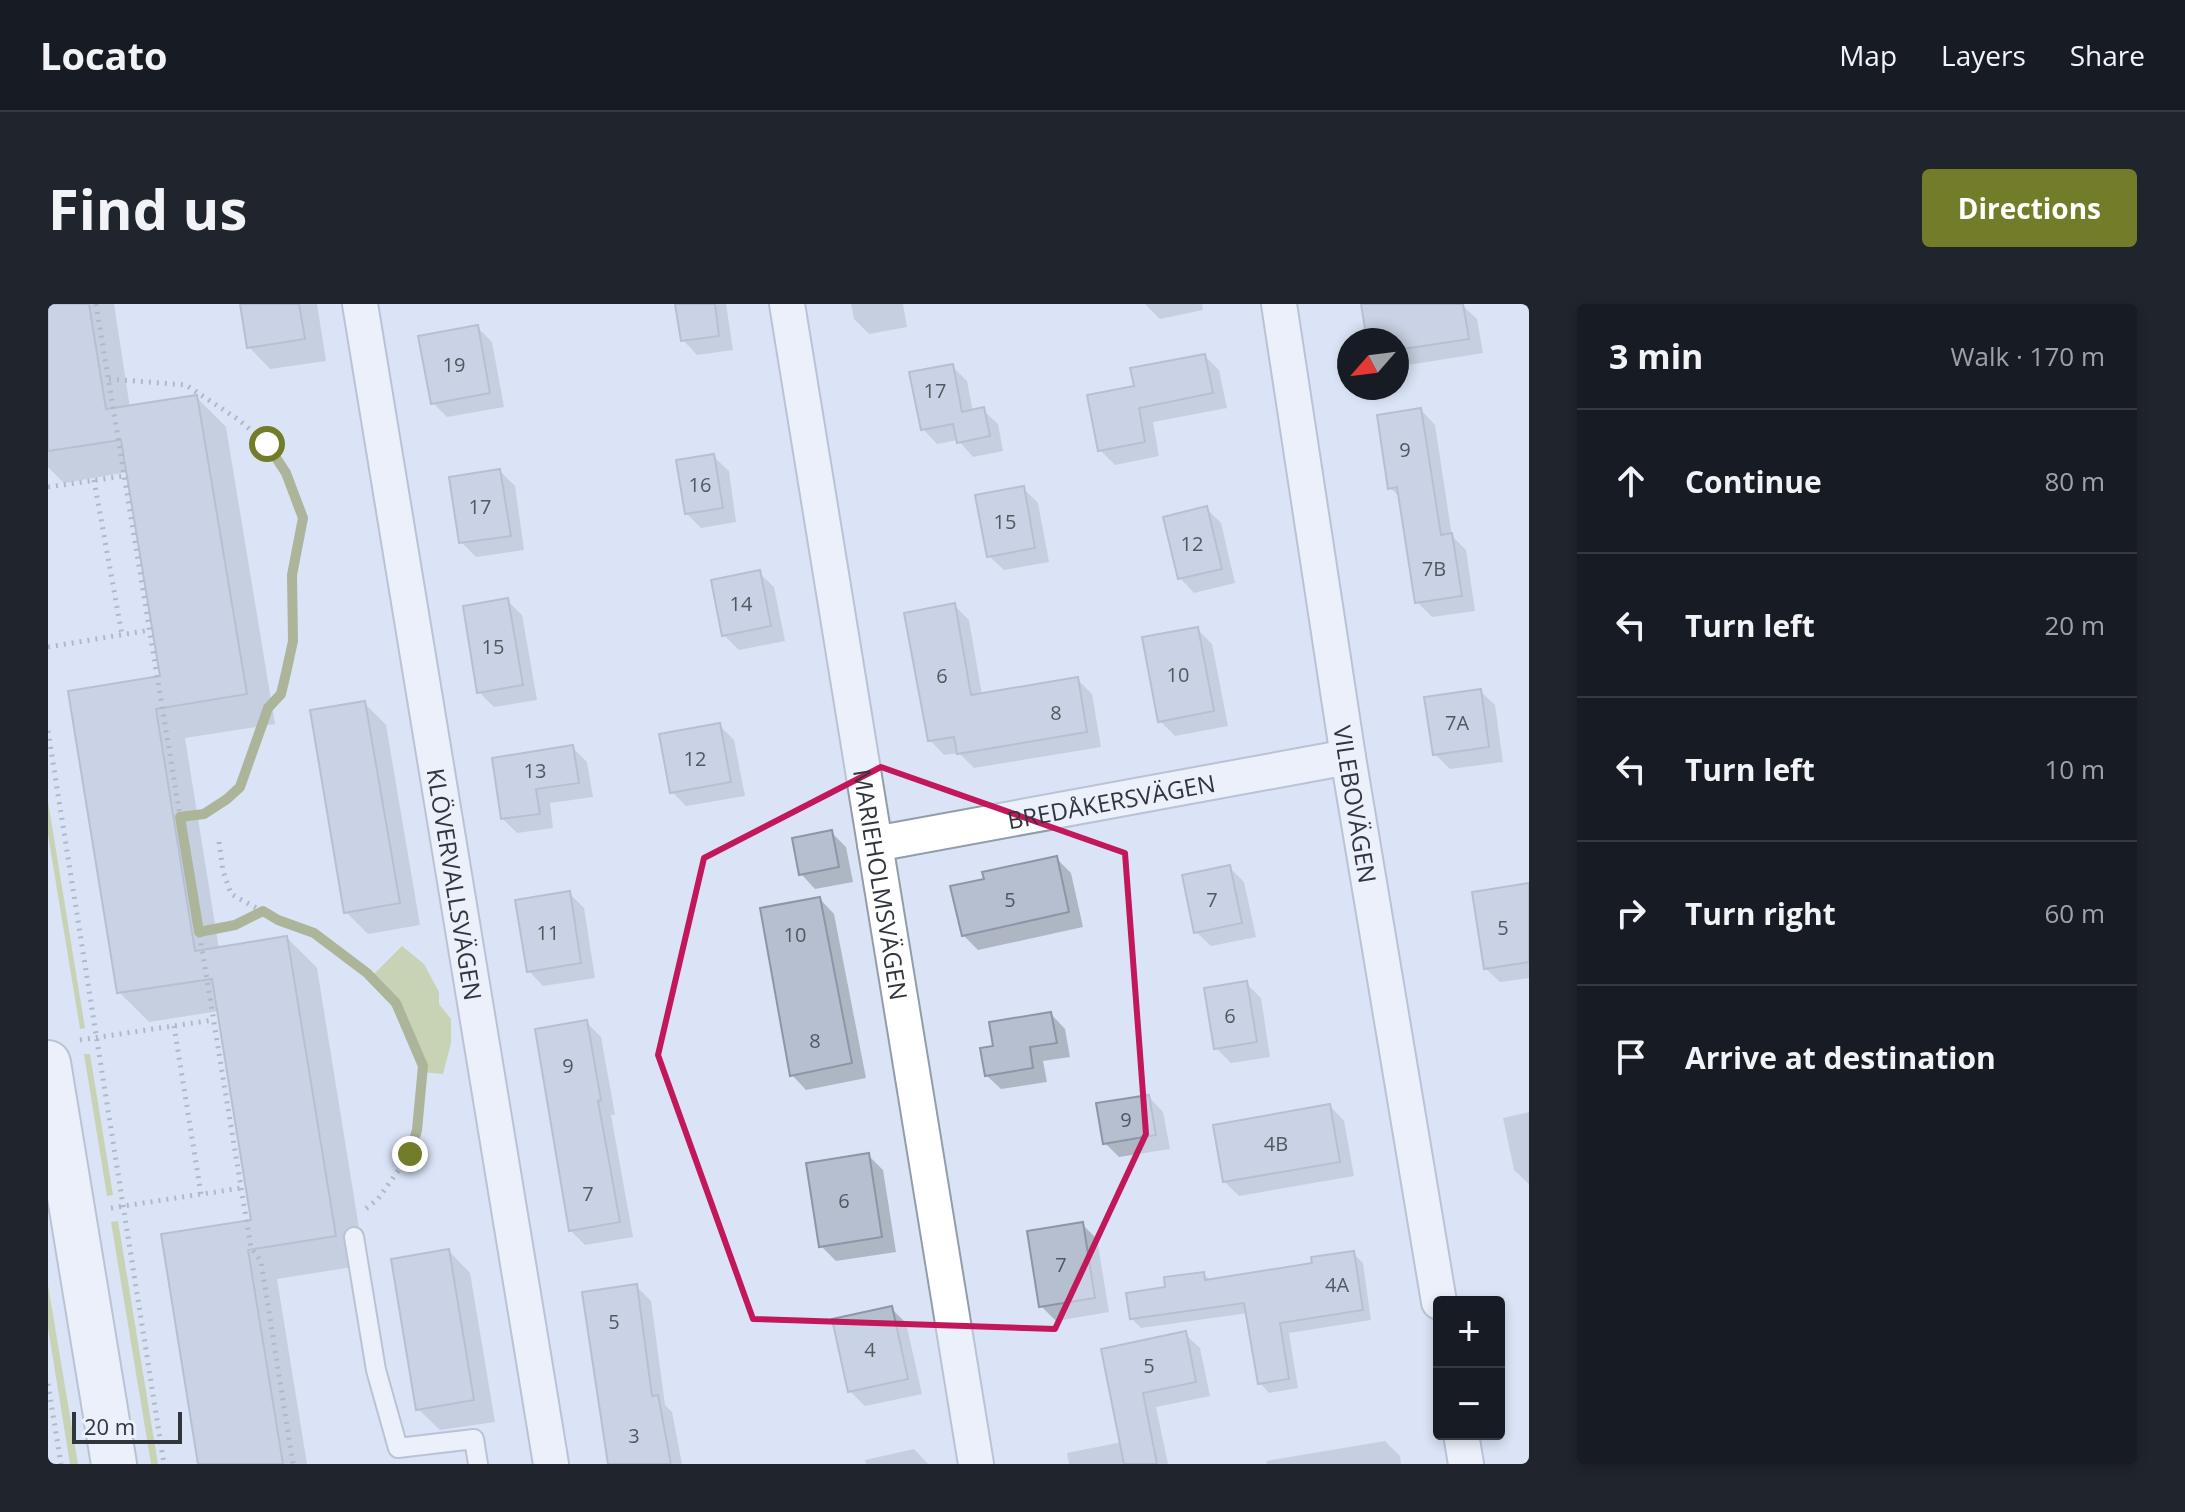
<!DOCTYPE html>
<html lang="en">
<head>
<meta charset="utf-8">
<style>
  body { margin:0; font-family:"Open Sans",sans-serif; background:#20242c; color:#f1f3f6 }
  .controls { position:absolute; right:24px; bottom:24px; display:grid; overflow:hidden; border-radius:8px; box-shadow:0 4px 12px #0003 }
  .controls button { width:72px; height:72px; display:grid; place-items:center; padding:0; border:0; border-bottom:2px solid #363941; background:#171b24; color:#f1f3f6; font:40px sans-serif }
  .compass { position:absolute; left:1289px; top:24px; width:72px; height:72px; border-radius:50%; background:#171b24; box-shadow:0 4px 12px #0003; rotate:242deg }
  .scale { position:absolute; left:24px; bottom:20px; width:110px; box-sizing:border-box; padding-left:8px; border:4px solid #31353c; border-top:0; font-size:22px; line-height:28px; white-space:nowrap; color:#31353c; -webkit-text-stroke:6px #ebf1fc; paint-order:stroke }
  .stop { position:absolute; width:24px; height:24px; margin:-18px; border:6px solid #737d29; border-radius:50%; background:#fff }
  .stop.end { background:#737d29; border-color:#fff; box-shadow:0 2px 8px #0008 }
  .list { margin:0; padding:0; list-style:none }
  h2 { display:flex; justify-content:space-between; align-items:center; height:104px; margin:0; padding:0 32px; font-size:34px }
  h2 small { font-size:26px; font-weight:400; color:#9ea1a6 }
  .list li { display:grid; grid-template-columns:52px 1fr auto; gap:24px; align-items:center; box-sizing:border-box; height:144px; padding:0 32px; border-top:2px solid #363941 }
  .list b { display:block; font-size:30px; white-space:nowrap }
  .list em { font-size:26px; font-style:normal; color:#9ea1a6 }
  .icon { flex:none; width:44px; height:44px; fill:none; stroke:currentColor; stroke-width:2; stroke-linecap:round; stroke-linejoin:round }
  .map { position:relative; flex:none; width:1481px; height:1160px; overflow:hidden; border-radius:8px }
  header { display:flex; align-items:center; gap:48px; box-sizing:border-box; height:112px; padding:0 40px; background:#171b24; border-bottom:2px solid #363941 }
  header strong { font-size:38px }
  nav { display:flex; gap:44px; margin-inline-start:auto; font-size:28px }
  .intro { display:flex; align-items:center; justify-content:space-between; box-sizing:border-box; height:192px; padding:0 48px }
  h1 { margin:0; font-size:56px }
  .button { padding:20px 36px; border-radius:8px; background:#737d29; color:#fff; font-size:28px; font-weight:700 }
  main { display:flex; gap:48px; padding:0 48px }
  aside { flex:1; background:#171b24; border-radius:8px; box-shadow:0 4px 12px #0003 }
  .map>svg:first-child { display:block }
</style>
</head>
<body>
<header>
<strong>Locato</strong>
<nav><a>Map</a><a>Layers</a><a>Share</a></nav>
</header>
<div class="intro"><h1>Find us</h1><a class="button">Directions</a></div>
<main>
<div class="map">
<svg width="1481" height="1160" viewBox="0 0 1481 1160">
  <rect width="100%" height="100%" fill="#dae4f6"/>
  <path fill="#b2bf66" d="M0,497L37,724L32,725L0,531Z
    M354,642L376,660L391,688V700L403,715V739L395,770L372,768C363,736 346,696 321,675Z
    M36,750H42L65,891L59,892Z
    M70,917L110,1160H103L63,918Z
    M0,981L30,1160H22L0,1024Z"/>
  <path fill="#0003" d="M0,0H66L82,104L148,93L178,123L227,420L137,434L171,645L239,634L269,664L317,961L229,975L259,1160H152L205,917L171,707L101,718L71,688L23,389L114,374L80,168L16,179L0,163Z
    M194,0H269L278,57L222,65L201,43Z
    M629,0H678L685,46L649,51L635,36Z
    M803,0H855L859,23L821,30L806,15Z
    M1097,0H1154L1155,6L1112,15Z
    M1315,0L1414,1L1429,15L1435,49L1354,62L1349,57V36H1326L1320,30Z
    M429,23L444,38L456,103L399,113L385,99Z
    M1157,52L1171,66L1179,104L1105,118L1111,152L1067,161L1052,146L1088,84Z
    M904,62L919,77L925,108L935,106L950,120L955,147L925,153L910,136L889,140L875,125Z
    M1373,106L1387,121L1404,232L1418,246L1427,307L1384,313L1369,298L1353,194L1342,184Z
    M666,153L681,167L688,218L653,224L638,209Z
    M452,167L467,182L476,246L428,253L413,238Z
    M975,184L990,199L1001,258L956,266L941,252Z
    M1158,204L1173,219L1187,279L1146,289L1132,274Z
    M711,269L726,283L737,337L691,346L676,331Z
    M460,297L474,311L489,396L446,403L431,388Z
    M906,301L921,316L934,391L1030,376L1044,390L1053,443L926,464L911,449L896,451L882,436Z
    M1149,325L1164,340L1180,422L1127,432L1112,417Z
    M1432,387L1447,401L1455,458L1402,465L1387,450Z
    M316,399L338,421L372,621L320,630L298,608Z
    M671,421L686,436L697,492L638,502L624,488Z
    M525,444L539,458L545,493L502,499L505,524L469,529L454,514Z
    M783,528L798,543L805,578L767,585L753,570Z
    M1008,554L1023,569L1035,623L930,646L915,631L938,576Z
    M1181,563L1196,578L1208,633L1163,642L1148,628Z
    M1481,581V674L1452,678L1437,664Z
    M521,589L536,604L547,674L495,682L481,667Z
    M772,595L786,610L818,774L758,786L744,771Z
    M1198,679L1213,694L1222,753L1183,759L1168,744Z
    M1003,710L1017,725L1022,753L995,757L999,778L953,785L938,771L947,743Z
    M538,718L553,733L567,811H563L585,933L537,941L522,926Z
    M1101,793L1115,808L1122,845L1071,853L1057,839Z
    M1282,802L1296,817L1306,872L1191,892L1177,878Z
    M1481,808V880L1466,866L1455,814Z
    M820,851L835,866L848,948L788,957L773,942Z
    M1034,920L1049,935L1061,1008L1008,1017L993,1002Z
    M401,947L422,969L447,1118L392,1126L370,1105Z
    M1305,949L1315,959L1323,1016L1241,1029L1250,1084L1221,1089L1212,1079L1200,1009L1093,1024L1083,1014L1120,984L1155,970L1163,977L1266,961Z
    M588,982L603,997L617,1101L624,1108L634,1160H561L536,989Z
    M843,1004L858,1019L874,1090L817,1102L802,1087Z
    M1137,1030L1152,1044L1162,1092L1108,1103L1120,1160H1021L1019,1149L1074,1138L1055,1046Z
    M1337,1137L1352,1152L1353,1160H1219L1218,1157Z
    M866,1145L880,1160H818L817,1156Z"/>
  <path fill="#b5bfd0" stroke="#8d96a7" stroke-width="2" d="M0,0H41L58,105L149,91L199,390L108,405L147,647L239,632L288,932L200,946L235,1160H150L113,930L203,916L164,675L69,689L20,387L112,372L73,136L0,147Z
    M192,0H251L257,35L199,44Z
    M627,0H667L671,32L633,37Z
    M1313,0H1415L1421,35L1349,46V36H1336L1335,29L1318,31Z
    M430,21L442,89L383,100L370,32Z
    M1157,50L1165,89L1091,104L1097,138L1050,147L1039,91L1086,82L1082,64Z
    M905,60L914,108L936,103L942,132L909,139L905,120L873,126L861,68Z
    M1373,104L1393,231L1404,229L1414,292L1367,299L1349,183L1340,185L1329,111Z
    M666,150L675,204L637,210L628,156Z
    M452,165L463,232L411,239L401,173Z
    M976,182L987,244L939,253L927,191Z
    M1159,202L1174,265L1130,275L1115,213Z
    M712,266L723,322L674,332L663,276Z
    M460,294L475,381L429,389L415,302Z
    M907,299L923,391L1030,373L1039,428L909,450L906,433L880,437L856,309Z
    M1150,323L1166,407L1110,418L1094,333Z
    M1433,385L1441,443L1385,451L1376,393Z
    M317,397L352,599L296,609L262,406Z
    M672,419L683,478L622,489L611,430Z
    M525,441L531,479L488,485L492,510L453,515L444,454Z
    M784,526L791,563L751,571L744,534Z
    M1009,552L1021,608L914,632L902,582L936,575L934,568Z
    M1182,561L1194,619L1146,629L1134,571Z
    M1481,579V658L1436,665L1424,588Z
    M522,587L533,659L479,668L467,596Z
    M772,593L804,759L742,772L712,604Z
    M1199,677L1209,738L1166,745L1156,684Z
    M1003,708L1009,739L982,743L985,764L937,772L932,744L945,742L941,718Z
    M539,716L553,796L550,797L572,918L521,927L487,725Z
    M1101,791L1108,831L1055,840L1048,799Z
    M1282,800L1292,858L1175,878L1165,821Z
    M821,849L834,933L771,943L758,859Z
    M1035,918L1047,994L991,1003L979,927Z
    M401,945L426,1096L368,1106L343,955Z
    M1306,947L1315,1006L1232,1019L1241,1075L1210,1080L1196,999L1082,1015L1078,989L1117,983L1116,973L1156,968L1157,976L1264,959L1263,953Z
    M589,980L604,1092L610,1091L623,1160H560L534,988Z
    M844,1002L860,1075L800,1088L784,1015Z
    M1138,1027L1148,1078L1095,1089L1109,1160H1076L1053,1045Z"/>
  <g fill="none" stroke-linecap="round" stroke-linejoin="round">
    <defs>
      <path id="service" d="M306,933L328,1066L350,1144L426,1135L430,1160"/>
      <g id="minor">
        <path id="s1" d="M312,0L503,1160"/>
        <path id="s2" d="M739,0L928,1160"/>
        <path id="s3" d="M1231,0L1300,453L1391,998"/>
        <path id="s4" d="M827,540L1300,453"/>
        <path d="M1413,1130L1418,1160"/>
      </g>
      <path id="tertiary" d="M0,759L66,1160"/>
    </defs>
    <use href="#service" stroke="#929cac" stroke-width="22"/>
    <use href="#minor" stroke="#929cac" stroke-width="38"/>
    <use href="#tertiary" stroke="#929cac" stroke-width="48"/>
    <path stroke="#7e8490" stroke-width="5" stroke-dasharray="2 6" stroke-linecap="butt" d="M48,0L203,944L213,957L245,1160
      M61,75L138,81L191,116L219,140L238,169L255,214L244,271L245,337L233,390L220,404L192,483L179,495L156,510L132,513
      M46,176L74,331
      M0,183L76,172
      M0,343L102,326
      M0,427L116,1160
      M171,538L175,567L183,590L230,616L266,629L319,669L348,699L375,762L369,826L362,850L330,895L315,907
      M151,628L187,621L215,607
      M126,722L153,890
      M32,736L165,716
      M63,904L193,884
      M0,1080L13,1160"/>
    <use href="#service" stroke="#fff" stroke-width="18"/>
    <use href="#minor" stroke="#fff" stroke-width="34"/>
    <use href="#tertiary" stroke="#fff" stroke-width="44"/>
  </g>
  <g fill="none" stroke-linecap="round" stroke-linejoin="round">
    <path stroke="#737d29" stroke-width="10" d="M219,140L238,169L255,214L244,271L245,337L238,369L233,390L220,404L192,483L179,495L156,510L132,513L151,628L187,621L215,607L230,616L266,629L319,669L348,699L375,762L369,826L362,850"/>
  </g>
  <path d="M0 0H1481V1160H0ZM833,463L1077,549L1098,830L1007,1025L705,1015L610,751L656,554Z" fill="#dae4f6" fill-opacity=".55" fill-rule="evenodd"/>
  <path fill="none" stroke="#c2185b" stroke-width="6" stroke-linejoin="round" d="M833,463L1077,549L1098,830L1007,1025L705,1015L610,751L656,554Z"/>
  <g text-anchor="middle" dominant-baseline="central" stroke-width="6" stroke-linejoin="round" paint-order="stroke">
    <g font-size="20" fill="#525861">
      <text x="406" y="60">19</text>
      <text x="887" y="86">17</text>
      <text x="1357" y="145">9</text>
      <text x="652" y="180">16</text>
      <text x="432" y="202">17</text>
      <text x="957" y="217">15</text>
      <text x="1144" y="239">12</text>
      <text x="1386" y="264">7B</text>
      <text x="693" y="299">14</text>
      <text x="445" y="342">15</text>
      <text x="1130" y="370">10</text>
      <text x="894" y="371">6</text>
      <text x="1008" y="408">8</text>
      <text x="1409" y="418">7A</text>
      <text x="647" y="454">12</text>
      <text x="487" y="466">13</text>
      <text x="962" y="595">5</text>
      <text x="1164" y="595">7</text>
      <text x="1455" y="623">5</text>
      <text x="500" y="628">11</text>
      <text x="747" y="630">10</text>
      <text x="1182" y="711">6</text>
      <text x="767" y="736">8</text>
      <text x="520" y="761">9</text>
      <text x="1078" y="815">9</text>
      <text x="1228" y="839">4B</text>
      <text x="540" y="889">7</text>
      <text x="796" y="896">6</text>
      <text x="1013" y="960">7</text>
      <text x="1289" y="980">4A</text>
      <text x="566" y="1017">5</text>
      <text x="822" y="1045">4</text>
      <text x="1101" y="1061">5</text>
      <text x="586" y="1131">3</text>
    </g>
    <g font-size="24" fill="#31353c" stroke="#ebf1fc">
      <text stroke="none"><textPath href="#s4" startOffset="240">BREDÅKERSVÄGEN</textPath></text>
      <text stroke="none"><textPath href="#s3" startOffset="506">VILEBOVÄGEN</textPath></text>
      <text stroke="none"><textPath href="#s1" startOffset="588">KLÖVERVALLSVÄGEN</textPath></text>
      <text stroke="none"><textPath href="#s2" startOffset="588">MARIEHOLMSVÄGEN</textPath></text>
    </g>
  </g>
</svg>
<div class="controls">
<button>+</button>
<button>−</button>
</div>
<svg class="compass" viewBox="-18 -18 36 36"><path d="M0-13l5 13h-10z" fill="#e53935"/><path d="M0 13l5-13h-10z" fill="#9ea1a6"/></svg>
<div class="scale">20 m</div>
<div class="stop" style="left:219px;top:140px"></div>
<div class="stop end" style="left:362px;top:850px"></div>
</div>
<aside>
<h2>3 min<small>Walk · 170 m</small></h2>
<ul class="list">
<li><svg class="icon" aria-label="ahead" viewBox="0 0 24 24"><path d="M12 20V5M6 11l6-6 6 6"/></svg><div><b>Continue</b></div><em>80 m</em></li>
<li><svg class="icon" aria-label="left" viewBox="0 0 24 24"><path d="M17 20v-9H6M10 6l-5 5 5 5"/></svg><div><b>Turn left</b></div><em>20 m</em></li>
<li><svg class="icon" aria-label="left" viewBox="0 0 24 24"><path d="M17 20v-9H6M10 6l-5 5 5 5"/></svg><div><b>Turn left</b></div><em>10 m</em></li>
<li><svg class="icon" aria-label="right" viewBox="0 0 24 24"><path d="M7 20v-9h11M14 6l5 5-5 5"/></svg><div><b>Turn right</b></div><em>60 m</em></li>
<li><svg class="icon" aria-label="arrive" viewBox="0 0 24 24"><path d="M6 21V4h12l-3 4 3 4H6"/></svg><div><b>Arrive at destination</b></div></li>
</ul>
</aside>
</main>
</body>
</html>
